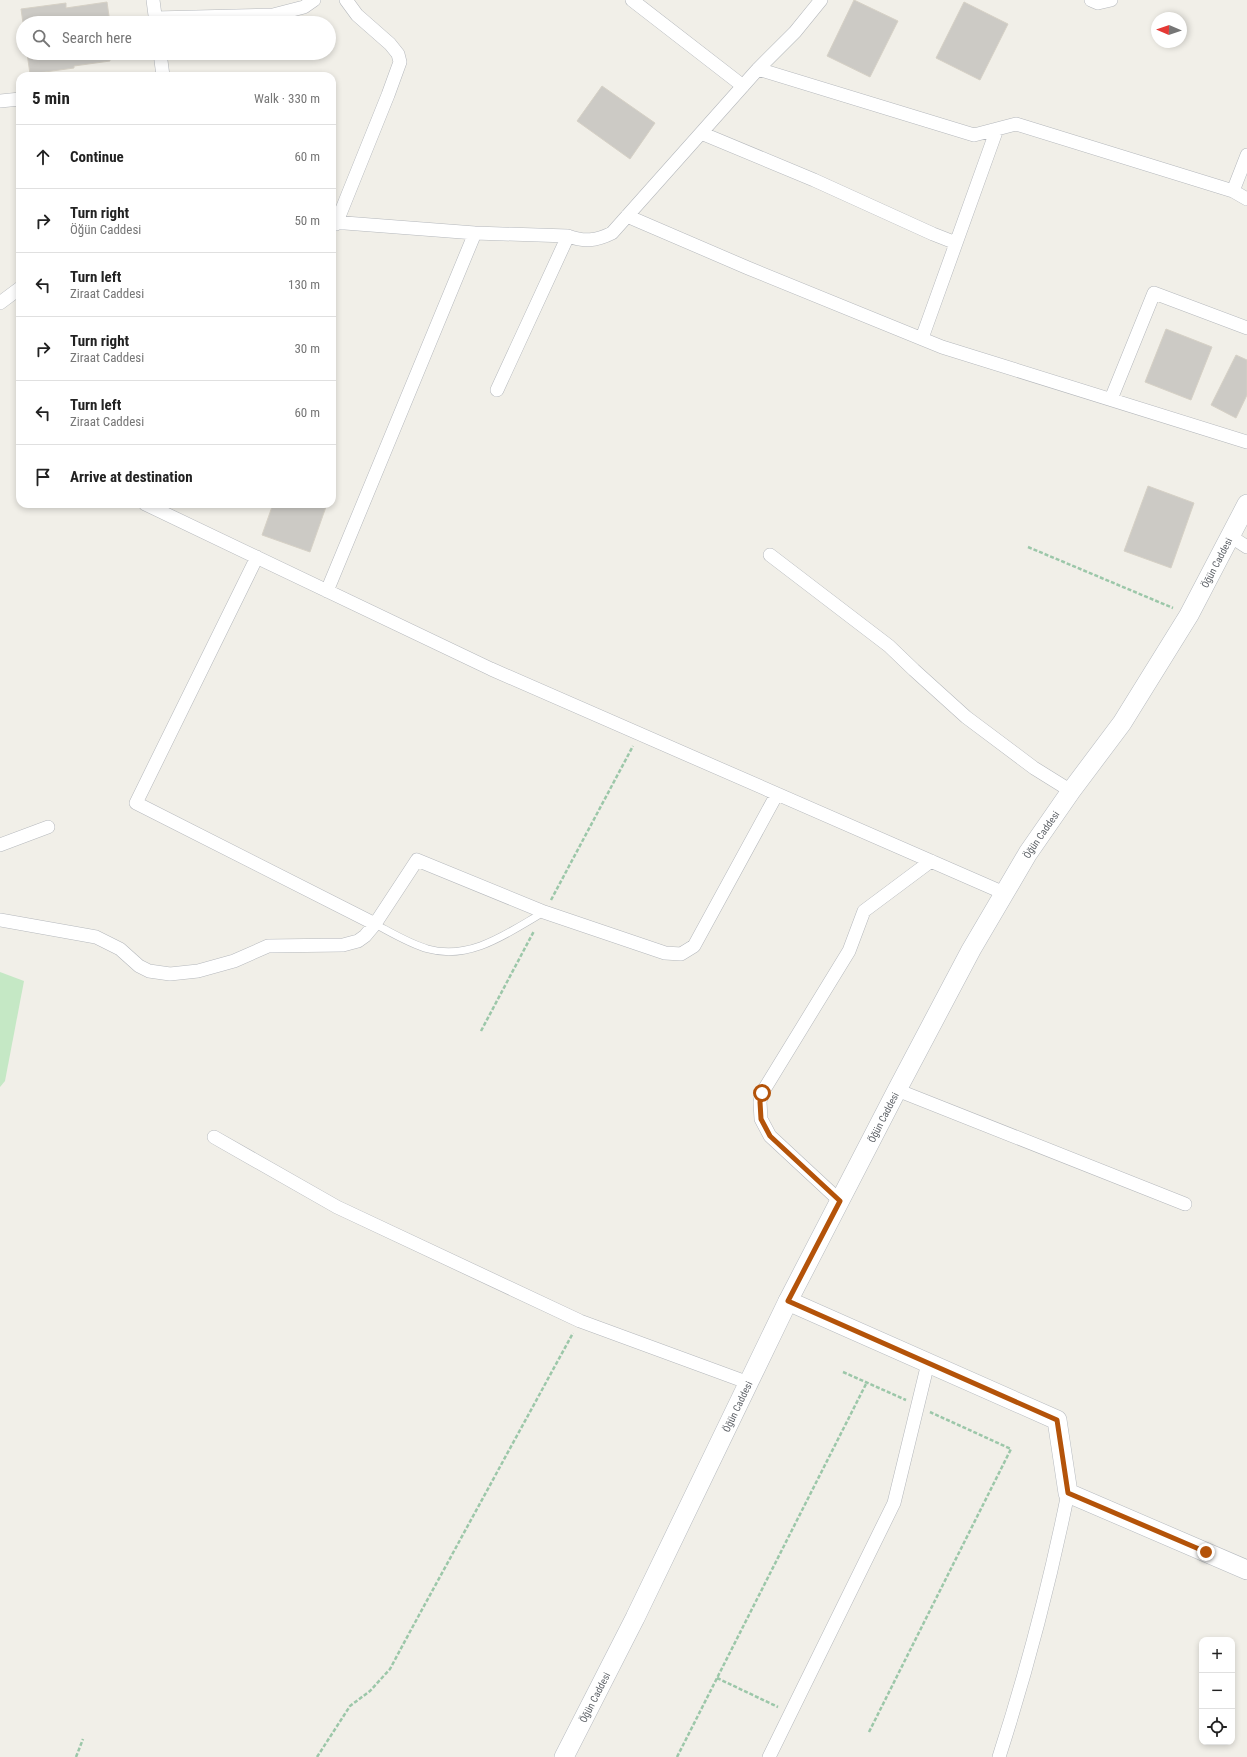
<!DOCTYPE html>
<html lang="en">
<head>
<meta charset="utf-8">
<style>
  body { margin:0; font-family:"Roboto Condensed",sans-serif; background:#f6f6f6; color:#222 }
  .controls { position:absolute; right:12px; bottom:12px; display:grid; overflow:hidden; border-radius:8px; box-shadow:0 2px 6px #0003 }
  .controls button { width:36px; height:36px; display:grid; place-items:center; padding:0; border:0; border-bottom:1px solid #e0e0e0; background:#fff; color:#222; font:20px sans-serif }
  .compass { position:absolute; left:1151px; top:12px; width:36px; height:36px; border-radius:50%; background:#fff; box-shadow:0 2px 6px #0003; rotate:272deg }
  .stop { position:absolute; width:12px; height:12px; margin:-9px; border:3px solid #b45309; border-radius:50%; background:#fff }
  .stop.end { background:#b45309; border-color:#fff; box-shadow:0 1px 4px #0008 }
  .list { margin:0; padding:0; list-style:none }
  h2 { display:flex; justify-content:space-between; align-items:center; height:52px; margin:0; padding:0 16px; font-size:17px }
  h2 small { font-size:13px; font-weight:400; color:#767676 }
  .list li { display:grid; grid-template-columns:26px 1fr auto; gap:12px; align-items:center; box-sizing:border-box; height:64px; padding:0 16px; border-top:1px solid #e0e0e0 }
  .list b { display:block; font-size:15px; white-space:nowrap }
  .list p { margin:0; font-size:13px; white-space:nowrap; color:#767676 }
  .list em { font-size:13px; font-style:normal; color:#767676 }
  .icon { flex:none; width:22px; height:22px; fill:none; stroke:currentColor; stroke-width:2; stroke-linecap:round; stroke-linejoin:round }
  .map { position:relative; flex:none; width:1247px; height:1757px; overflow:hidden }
  .search { position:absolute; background:#fff; box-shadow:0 2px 6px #0003; left:16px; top:16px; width:320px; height:44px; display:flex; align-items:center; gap:10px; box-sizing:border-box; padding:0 14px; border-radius:22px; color:#767676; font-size:15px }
  .panel { position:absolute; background:#fff; box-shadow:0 2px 6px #0003; left:16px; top:72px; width:320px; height:436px; border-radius:12px }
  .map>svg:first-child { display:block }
</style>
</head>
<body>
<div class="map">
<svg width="1247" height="1757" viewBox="0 0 1247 1757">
  <rect width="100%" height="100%" fill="#f1efe8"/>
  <path fill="#c5e8c5" d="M0,972L24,981L5,1081L0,1087Z"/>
  <path fill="#cccac5" stroke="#d6d1c6" d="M854,0L898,21L870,77L827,56Z
    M107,2L110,23H23L21,9L66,3V8Z
    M964,2L1008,24L980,80L936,58Z
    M27,53H110V61L74,66V68L30,74Z
    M602,86L655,123L630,159L577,121Z
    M1166,329L1212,347L1191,400L1145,382Z
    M1236,355L1247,360V395L1236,418L1211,405Z
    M1148,486L1194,503L1171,568L1124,551Z
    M273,504H327L310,552L262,535Z"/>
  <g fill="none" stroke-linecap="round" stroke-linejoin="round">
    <defs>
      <path id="lane" d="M375,924C392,933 410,944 428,949C471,961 509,932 544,912"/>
      <path id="street" d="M153,0L156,23
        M632,0L743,86
        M1091,0L1098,3L1111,0
        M155,18L273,15L304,7L314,0
        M160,53L163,76
        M758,69L974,135L1016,124L1233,191L1247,199
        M0,101L20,99
        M701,133L814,180L933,234L956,243
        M1233,191L1247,155
        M627,216L748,268L942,347L1247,442
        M332,222L475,233L568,236C584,242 596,241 612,233L758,69L795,32L821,0
        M336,224L388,95L400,62L398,54L390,44L357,15L346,0
        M0,303L20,288
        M922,338L997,129
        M497,390L568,236
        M1111,399L1154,293L1247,328
        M145,504L491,669L1004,893
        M1230,536L1247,547
        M770,555L889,646L914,670L966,717L1034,768L1071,791
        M257,557L136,803L375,924
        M327,591L475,233
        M0,845L48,827
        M0,920L96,937L120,949L139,966L149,971L170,974L198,971L234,961L268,946L343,945L358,941L365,936L375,924L417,860L544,912L665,953L681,954L694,946L777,794
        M897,1090L1185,1204
        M214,1137L337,1207L580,1321L749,1383
        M840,1201L770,1136L761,1119L760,1102L762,1093L849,951L864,911L931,861
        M769,1757L894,1503L928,1363
        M999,1757C1027,1670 1050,1582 1068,1493"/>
      <g id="secondary">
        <path d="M788,1301L1057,1420L1068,1493L1247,1570"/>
        <path id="s1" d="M564,1757L635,1618L788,1301L897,1090L971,950L1028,853L1071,791L1122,723L1189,615L1247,504"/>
      </g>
    </defs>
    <use href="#lane" stroke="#b5b8bc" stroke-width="8"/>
    <use href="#street" stroke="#b5b8bc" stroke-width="14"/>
    <use href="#secondary" stroke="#b6babf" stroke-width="20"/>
    <path stroke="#9cc7a9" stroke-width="2.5" stroke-dasharray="4 2" stroke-linecap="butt" d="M1028,547L1173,608
      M551,900L633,746
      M481,1031L534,931
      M843,1372L906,1400
      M717,1678L778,1707
      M869,1732L1011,1449L930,1412
      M76,1757L83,1739
      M317,1757L350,1706L370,1691L390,1669L406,1639L573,1333
      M677,1757L867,1382"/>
    <use href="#lane" stroke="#fff" stroke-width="7"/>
    <use href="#street" stroke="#fff" stroke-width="13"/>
    <use href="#secondary" stroke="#fff" stroke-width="19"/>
  </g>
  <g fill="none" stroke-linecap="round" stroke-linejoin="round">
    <path stroke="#b45309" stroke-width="5" d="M762,1093L760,1102L761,1119L770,1136L840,1201L788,1301L1057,1420L1068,1493L1206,1552"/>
  </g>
  <g text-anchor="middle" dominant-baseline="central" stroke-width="4" stroke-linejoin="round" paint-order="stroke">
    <g font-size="10" fill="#5f6368" stroke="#fff">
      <text stroke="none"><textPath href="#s1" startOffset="1363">Öğün Caddesi</textPath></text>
      <text stroke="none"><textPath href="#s1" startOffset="1039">Öğün Caddesi</textPath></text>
      <text stroke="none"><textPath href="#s1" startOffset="715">Öğün Caddesi</textPath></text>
      <text stroke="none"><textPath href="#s1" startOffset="391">Öğün Caddesi</textPath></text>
      <text stroke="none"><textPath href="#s1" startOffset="67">Öğün Caddesi</textPath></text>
    </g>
  </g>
</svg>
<div class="controls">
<button>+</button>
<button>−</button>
<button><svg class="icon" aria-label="locate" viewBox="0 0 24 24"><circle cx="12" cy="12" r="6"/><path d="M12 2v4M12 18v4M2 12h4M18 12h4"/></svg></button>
</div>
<svg class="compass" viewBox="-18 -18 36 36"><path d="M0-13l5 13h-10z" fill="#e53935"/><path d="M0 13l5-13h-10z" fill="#767676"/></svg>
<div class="stop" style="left:762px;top:1093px"></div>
<div class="stop end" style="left:1206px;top:1552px"></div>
<div class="search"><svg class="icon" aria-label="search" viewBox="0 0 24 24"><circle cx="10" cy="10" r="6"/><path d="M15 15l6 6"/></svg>Search here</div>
<section class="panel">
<h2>5 min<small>Walk · 330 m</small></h2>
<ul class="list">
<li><svg class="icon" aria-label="ahead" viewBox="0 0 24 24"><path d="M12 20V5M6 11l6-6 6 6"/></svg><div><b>Continue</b></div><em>60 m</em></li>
<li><svg class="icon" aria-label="right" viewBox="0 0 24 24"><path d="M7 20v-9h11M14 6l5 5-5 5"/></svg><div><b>Turn right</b><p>Öğün Caddesi</p></div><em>50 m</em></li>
<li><svg class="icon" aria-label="left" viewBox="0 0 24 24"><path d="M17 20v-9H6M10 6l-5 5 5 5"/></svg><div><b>Turn left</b><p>Ziraat Caddesi</p></div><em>130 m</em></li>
<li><svg class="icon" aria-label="right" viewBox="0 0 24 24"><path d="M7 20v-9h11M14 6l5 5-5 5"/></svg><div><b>Turn right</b><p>Ziraat Caddesi</p></div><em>30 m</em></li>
<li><svg class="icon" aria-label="left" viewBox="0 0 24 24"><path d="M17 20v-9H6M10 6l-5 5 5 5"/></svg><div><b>Turn left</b><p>Ziraat Caddesi</p></div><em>60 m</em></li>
<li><svg class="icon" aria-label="arrive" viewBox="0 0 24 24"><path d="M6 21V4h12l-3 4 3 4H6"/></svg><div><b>Arrive at destination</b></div></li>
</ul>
</section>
</div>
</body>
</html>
